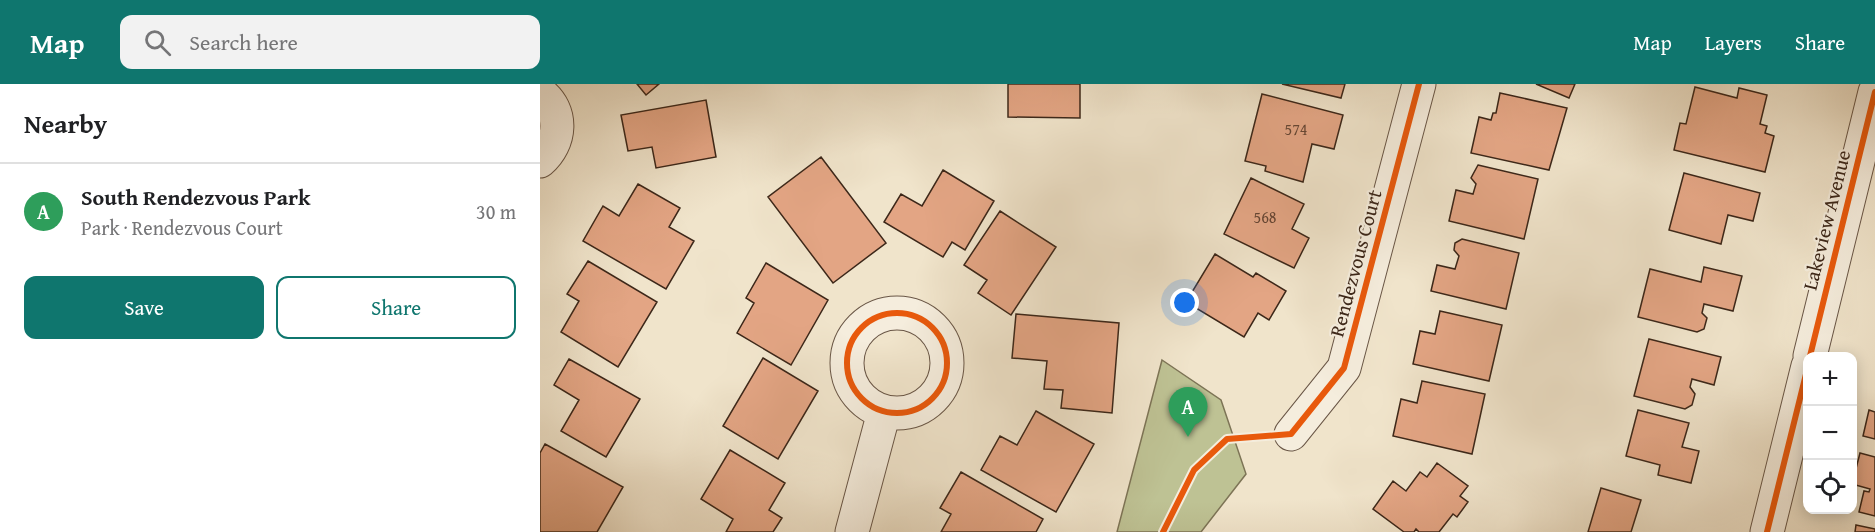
<!DOCTYPE html>
<html lang="en">
<head>
<meta charset="utf-8">
<style>
  body { margin:0; font-family:"Gentium Book Plus",serif; background:#f2f2f2; color:#202124 }
  .controls { position:absolute; right:18px; bottom:18px; display:grid; overflow:hidden; border-radius:12px; box-shadow:0 3px 15px #0003 }
  .controls button { width:54px; height:54px; display:grid; place-items:center; padding:0; border:0; border-bottom:2px solid #e0e0e0; background:#fff; color:#202124; font:30px sans-serif }
  .you { position:absolute; left:645px; top:219px; width:21px; height:21px; margin:-15px; border:4px solid #fff; border-radius:50%; background:#1a73e8; box-shadow:0 0 0 9px #1a73e833 }
  .badge { display:grid; place-items:center; width:39px; height:39px; border-radius:50%; background:#0f766e; color:#fff; font-size:20px; font-weight:700 }
  .pin { position:absolute; translate:-50% -50px; filter:drop-shadow(0 2px 3px #0008) }
  .pin::after { content:''; position:absolute; top:32px; width:21px; height:18px; background:inherit; clip-path:polygon(0 0,100% 0,50% 100%) }
  .list { margin:0; padding:0; list-style:none }
  h2 { display:flex; justify-content:space-between; align-items:center; height:78px; margin:0; padding:0 24px; font-size:26px }
  h2 small { font-size:20px; font-weight:400; color:#757577 }
  .list li { display:grid; grid-template-columns:39px 1fr auto; gap:18px; align-items:center; box-sizing:border-box; height:96px; padding:0 24px; border-top:2px solid #e0e0e0 }
  .list b { display:block; font-size:22px; white-space:nowrap }
  .list p { margin:0; font-size:20px; white-space:nowrap; color:#757577 }
  .list em { font-size:20px; font-style:normal; color:#757577 }
  .actions { display:flex; gap:12px; padding:18px 24px }
  .actions a { flex:1; padding:14px 0; border:2px solid #0f766e; border-radius:12px; text-align:center; font-size:21px; color:#0f766e }
  .actions .main { background:#0f766e; color:#fff }
  .icon { flex:none; width:33px; height:33px; fill:none; stroke:currentColor; stroke-width:2; stroke-linecap:round; stroke-linejoin:round }
  .map { position:relative; flex:none; width:1335px; height:448px; overflow:hidden }
  header { display:flex; align-items:center; gap:36px; box-sizing:border-box; height:84px; padding:0 30px; background:#0f766e; color:#fff }
  header strong { font-size:28px }
  nav { display:flex; gap:33px; margin-inline-start:auto; font-size:21px }
  .search { width:420px; height:54px; background:#f2f2f2; display:flex; align-items:center; gap:15px; box-sizing:border-box; padding:0 21px; border-radius:12px; color:#757577; font-size:22px }
  main { display:flex }
  aside { flex:1; background:#fff }
  .map>svg:first-child { display:block }
</style>
</head>
<body>
<header>
<strong>Map</strong>
<div class="search"><svg class="icon" aria-label="search" viewBox="0 0 24 24"><circle cx="10" cy="10" r="6"/><path d="M15 15l6 6"/></svg>Search here</div>
<nav><a>Map</a><a>Layers</a><a>Share</a></nav>
</header>
<main>
<aside>
<h2>Nearby<small></small></h2>
<ul class="list">
<li><span class="badge" style="background:#2e9e5b">A</span><div><b>South Rendezvous Park</b><p>Park · Rendezvous Court</p></div><em>30 m</em></li>
</ul>
<div class="actions"><a class="main">Save</a><a>Share</a></div>
</aside>
<div class="map">
<svg width="1335" height="448" viewBox="0 0 1335 448">
  <rect width="100%" height="100%" fill="#f0e4cb"/>
  <filter id="stains"><feTurbulence type="fractalNoise" baseFrequency=".00333" numOctaves="4"/><feColorMatrix values="0 0 0 0 .2 0 0 0 0 .09 0 0 0 0 .02 0 0 0 .5 -.17"/></filter>
  <radialGradient id="worn" r=".72"><stop offset=".6" stop-color="#630" stop-opacity="0"/><stop offset="1" stop-color="#630" stop-opacity=".3"/></radialGradient>
  <path fill="#bec294" stroke="#7d7456" stroke-width="1.5" d="M622,276L681,316L706,390L661,448H577Z"/>
  <path fill="#e3a584" stroke="#3c2719" stroke-width="1.5" d="M97,0H119L106,11Z
    M468,0H540V34L468,33Z
    M742,0H805L801,14Z
    M996,0H1035L1029,14Z
    M1155,3L1197,14L1199,4L1227,11L1220,40L1227,42L1225,49L1234,52L1225,88L1134,66L1140,39L1146,40Z
    M960,9L1027,24L1009,86L931,69L939,33L951,36L953,29H956Z
    M722,10L803,31L794,65L772,60L763,98L725,87L726,82L705,77Z
    M166,16L176,73L116,84L112,63L88,67L81,31Z
    M281,73L346,159L293,199L228,113Z
    M938,81L998,95L984,155L909,137L916,106L933,110L936,100L931,94Z
    M403,86L454,117L425,166L412,158L403,173L344,138L361,110L382,122Z
    M1144,89L1220,109L1213,137L1188,131L1181,160L1129,146Z
    M711,94L764,120L752,145L769,154L754,184L684,150Z
    M98,100L140,124L129,143L154,157L126,205L43,157L63,122L79,132Z
    M460,127L516,163L471,231L438,209L447,196L424,181Z
    M922,155L979,169L966,225L891,207L897,181L915,185L919,172L914,166L915,159Z
    M675,170L713,193L716,189L746,207L729,236L718,229L704,253L646,218Z
    M48,177L117,218L78,283L21,248L39,217L27,210Z
    M226,179L288,216L251,281L197,249L214,219L206,214Z
    M1164,183L1202,192L1193,227L1164,220L1162,229L1167,234L1164,245L1157,248L1098,233L1110,185L1161,198Z
    M900,227L962,241L949,297L873,280L880,247L895,250Z
    M476,230L579,239L572,329L521,324L523,306L504,305L507,277L472,274Z
    M1109,255L1181,273L1174,301L1152,295L1150,303L1155,310L1152,321L1145,325L1094,312Z
    M223,274L278,307L238,375L183,342Z
    M29,275L100,315L66,373L21,347L39,316L14,301Z
    M882,297L945,310L932,370L853,352L861,315L877,319Z
    M1098,326L1149,339L1142,363L1159,367L1151,399L1118,391L1120,381L1086,372Z
    M1329,326L1335,328V355L1323,352Z
    M496,327L554,360L516,428L441,386L460,352L477,361Z
    M5,360L83,403L57,448H0V369Z
    M190,366L245,399L229,426L242,434L233,448H186L193,435L161,415Z
    M1320,369L1335,373V432L1319,428L1324,407L1329,408L1330,405L1312,400Z
    M897,379L928,402L920,412L928,418L917,433L913,430L899,448H879L876,445L874,448H864L833,425L853,397L866,407L880,388L887,393Z
    M421,388L503,435L496,448H401L411,430L400,424Z
    M1061,404L1101,416L1091,448H1048Z
    M1316,441L1335,445V448H1315Z"/>
  <g fill="none" stroke-linecap="round" stroke-linejoin="round">
    <defs>
      <path id="minor" d="M0,9C24,27 21,59 0,77
        M307 279a50 50 0 1 1 100 0a50 50 0 1 1-100 0Z
        M1270,272L1335,8
        M751,350L804,284L879,0
        M312,448L344,328
        M1227,448L1268,282"/>
    </defs>
    <use href="#minor" stroke="#695646" stroke-width="35"/>
    <use href="#minor" stroke="#f5eddd" stroke-width="33"/>
    <defs>
      <path id="cycleway" d="M307 279a50 50 0 1 1 100 0a50 50 0 1 1-100 0Z
        M1270,272L1335,8
        M623,448L654,386L687,355L751,350L804,284L879,0
        M1227,448L1268,282"/>
    </defs>
    <use href="#cycleway" stroke="#f5eddd" stroke-width="10"/>
    <use href="#cycleway" stroke="#e8590c" stroke-width="6"/>
  </g>
  <g text-anchor="middle" dominant-baseline="central" stroke-width="4.5" stroke-linejoin="round" paint-order="stroke">
    <g font-size="16" fill="#664634">
      <text x="756" y="45">574</text>
      <text x="725" y="133">568</text>
    </g>
    <g font-size="20" fill="#3c2719" stroke="#f5eddd">
      <text transform="translate(1286 136) rotate(-76)">Lakeview Avenue</text>
      <text transform="translate(815 179) rotate(-75)">Rendezvous Court</text>
    </g>
  </g>
  <rect width="100%" height="100%" filter="url(#stains)"/>
  <rect width="100%" height="100%" fill="url(#worn)"/>
</svg>
<div class="controls">
<button>+</button>
<button>−</button>
<button><svg class="icon" aria-label="locate" viewBox="0 0 24 24"><circle cx="12" cy="12" r="6"/><path d="M12 2v4M12 18v4M2 12h4M18 12h4"/></svg></button>
</div>
<div class="you"></div>
<div class="pin badge" style="left:648px;top:353px;background:#2e9e5b">A</div>
</div>
</main>
</body>
</html>
